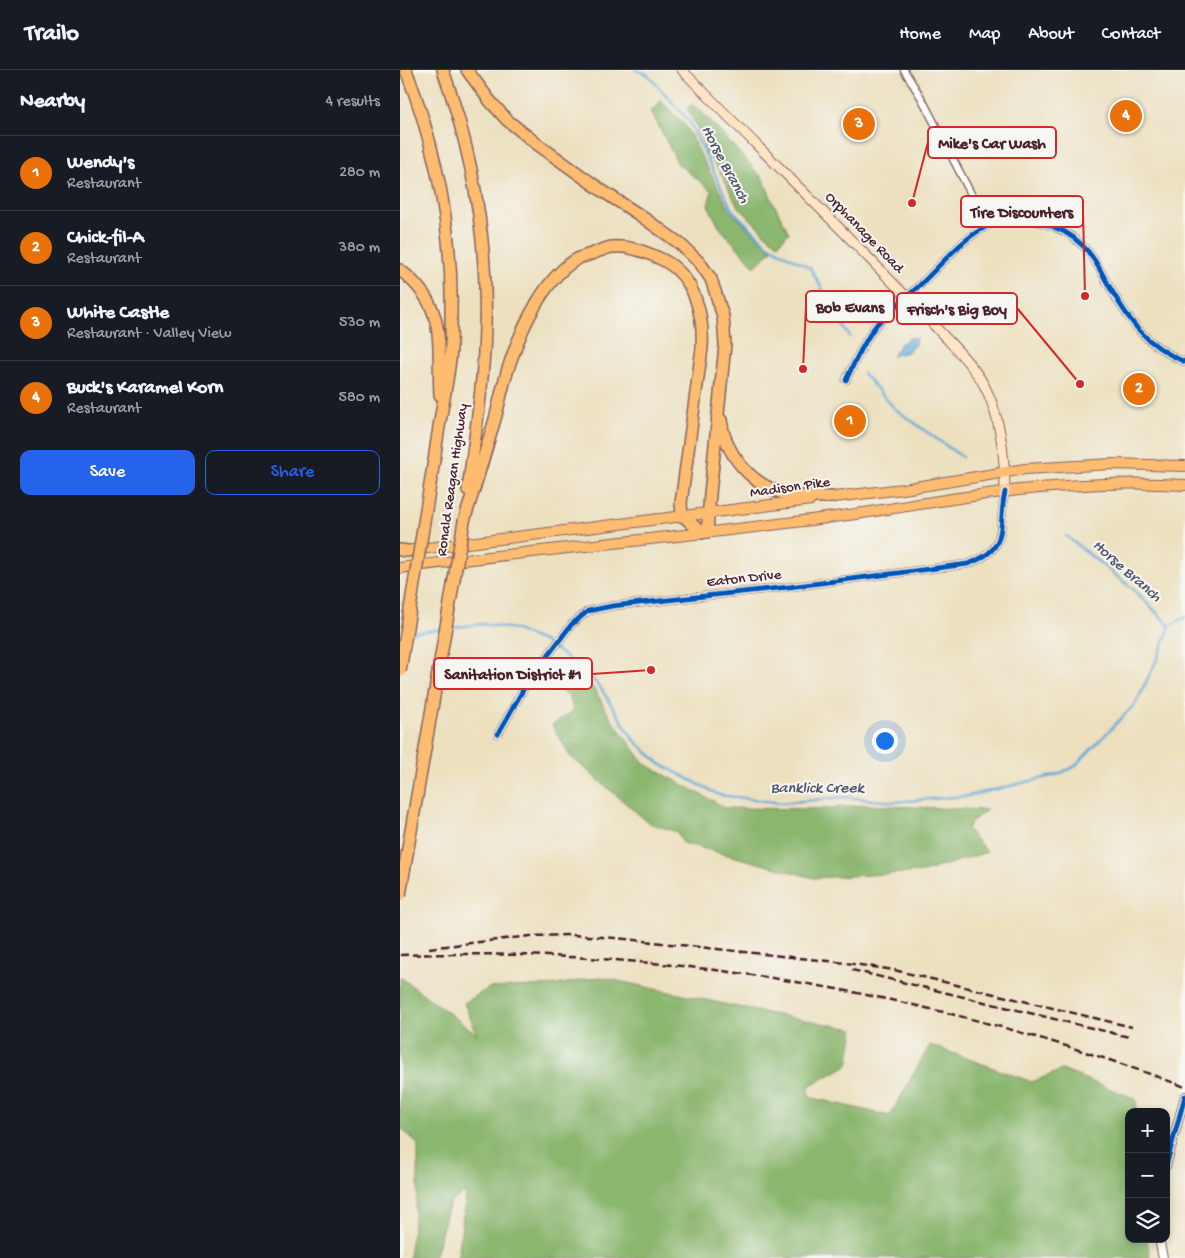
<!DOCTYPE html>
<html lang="en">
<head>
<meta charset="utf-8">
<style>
  body { margin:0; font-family:"Gochi Hand",sans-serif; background:#242831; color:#f1f3f6 }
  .controls { position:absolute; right:15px; bottom:15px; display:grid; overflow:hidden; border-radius:10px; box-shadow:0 2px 8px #0003 }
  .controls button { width:45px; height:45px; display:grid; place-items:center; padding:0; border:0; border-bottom:1px solid #363941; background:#171b24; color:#f1f3f6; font:25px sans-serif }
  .you { position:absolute; left:484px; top:670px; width:18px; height:18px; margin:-12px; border:4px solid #fff; border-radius:50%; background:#1a73e8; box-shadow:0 0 0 8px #1a73e833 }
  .badge { display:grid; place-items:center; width:32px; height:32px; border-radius:50%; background:#2563eb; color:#fff; font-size:16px; font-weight:700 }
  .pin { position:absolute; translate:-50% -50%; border:2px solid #fff; box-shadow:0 1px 5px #0006 }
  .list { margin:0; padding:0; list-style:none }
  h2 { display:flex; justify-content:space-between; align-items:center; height:65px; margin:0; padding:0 20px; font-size:21px }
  h2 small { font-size:16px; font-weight:400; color:#9ea1a6 }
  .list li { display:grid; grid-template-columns:32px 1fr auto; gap:15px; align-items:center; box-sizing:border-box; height:75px; padding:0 20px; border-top:1px solid #363941 }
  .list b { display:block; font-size:19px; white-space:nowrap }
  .list p { margin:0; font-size:16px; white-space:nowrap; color:#9ea1a6 }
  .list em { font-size:16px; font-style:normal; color:#9ea1a6 }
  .actions { display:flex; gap:10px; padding:15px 20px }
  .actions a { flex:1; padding:11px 0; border:1px solid #2563eb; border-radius:10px; text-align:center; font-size:18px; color:#2563eb }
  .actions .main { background:#2563eb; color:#fff }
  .icon { flex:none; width:28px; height:28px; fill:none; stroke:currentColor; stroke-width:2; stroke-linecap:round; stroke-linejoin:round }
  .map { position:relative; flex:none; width:785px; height:1188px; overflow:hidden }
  header { display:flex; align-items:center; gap:30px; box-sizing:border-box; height:70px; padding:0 25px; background:#171b24; border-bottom:1px solid #363941 }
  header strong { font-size:24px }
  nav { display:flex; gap:28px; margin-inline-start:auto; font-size:18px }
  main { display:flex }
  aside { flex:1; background:#171b24 }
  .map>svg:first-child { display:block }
</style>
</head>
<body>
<header>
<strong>Trailo</strong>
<nav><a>Home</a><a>Map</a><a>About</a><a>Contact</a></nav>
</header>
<main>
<aside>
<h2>Nearby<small>4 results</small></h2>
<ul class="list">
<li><span class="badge" style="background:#e8710a">1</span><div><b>Wendy's</b><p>Restaurant</p></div><em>280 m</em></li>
<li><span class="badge" style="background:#e8710a">2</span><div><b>Chick-fil-A</b><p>Restaurant</p></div><em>380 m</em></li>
<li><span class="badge" style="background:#e8710a">3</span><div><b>White Castle</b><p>Restaurant · Valley View</p></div><em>530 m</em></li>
<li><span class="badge" style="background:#e8710a">4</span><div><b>Buck's Karamel Korn</b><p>Restaurant</p></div><em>580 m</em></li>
</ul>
<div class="actions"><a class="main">Save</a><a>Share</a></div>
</aside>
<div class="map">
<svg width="785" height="1188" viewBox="0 0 785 1188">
  <rect width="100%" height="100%" fill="#f6f6f2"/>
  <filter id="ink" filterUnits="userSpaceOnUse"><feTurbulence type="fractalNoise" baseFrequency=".02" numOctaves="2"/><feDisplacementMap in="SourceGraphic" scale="10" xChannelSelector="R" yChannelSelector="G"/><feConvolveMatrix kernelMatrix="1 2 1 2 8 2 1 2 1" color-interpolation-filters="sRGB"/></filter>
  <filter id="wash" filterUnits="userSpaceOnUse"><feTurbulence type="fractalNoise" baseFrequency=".0096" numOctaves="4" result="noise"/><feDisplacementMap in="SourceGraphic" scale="20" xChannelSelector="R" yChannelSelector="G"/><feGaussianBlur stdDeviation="1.12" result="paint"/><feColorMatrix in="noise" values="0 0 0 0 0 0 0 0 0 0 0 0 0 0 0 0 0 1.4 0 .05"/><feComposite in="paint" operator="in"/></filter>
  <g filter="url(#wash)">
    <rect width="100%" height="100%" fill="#ece0bf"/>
    <path fill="#8ab66e" stroke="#6a6a4c" d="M261,31L285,55L330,141L372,180L355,197L319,157L308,135L312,121L278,94L251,41Z
      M291,34L303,43L364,110L372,130L389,163L378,174L365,164L337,135L319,100L306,82L299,61L287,38Z
      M167,596L194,619L212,650L245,694L326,738L421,739L464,735L587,740L571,752L567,759L587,782L523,802L414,808L283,773L277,762L249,753L170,686L152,655L173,641L171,630L160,619L150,597Z
      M0,907L77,964L64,933L89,918L156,915L200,907L366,943L454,959L448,995L409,1016V1027L490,1046L530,975L632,1012L662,1000L736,1029V1042H729V1169H747L750,1188H58L66,1122L50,1132L34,1188H9L18,1118V1075L0,1057Z"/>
    <path fill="#63a8d8" stroke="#566482" d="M510,268H516L515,275L508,282L492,286L501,273Z"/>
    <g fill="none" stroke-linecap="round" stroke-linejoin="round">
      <path stroke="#63a8d8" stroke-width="2.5" d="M236,0L247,4L289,51L332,140L368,175L410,198L450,267
        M463,303L495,339L562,387
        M666,466L734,520L770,556
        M49,558L83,554L114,559L143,571L185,600L202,620L233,669L260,694L319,725L381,733L446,727L493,732L568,726L656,705L674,697L736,633L758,587L770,556L785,547
        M9,563L43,559"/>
    </g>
  </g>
  <g filter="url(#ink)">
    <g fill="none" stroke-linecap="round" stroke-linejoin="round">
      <defs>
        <path id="minor" d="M504,0L522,29L587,155
          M446,310C455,291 464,271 477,254C490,239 508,227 522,213C558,178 586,136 643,153C657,157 671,164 682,175C694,186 701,202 709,216C730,252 745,275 785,292
          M98,664L127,613L171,555L188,541L212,536L389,517L568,494C611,478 597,458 605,422"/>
        <path id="tertiary" d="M766,1096L785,1026
          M759,1169L763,1188"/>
        <path id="secondary" d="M282,0C352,71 424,141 493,213C511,231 528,249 546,268C559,282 574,297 584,315C601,347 605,387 605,422"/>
        <path id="primary" d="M426,428L503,419L625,399L712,394L785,396
          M12,480L411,430
          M0,498C142,479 284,467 426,448C468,443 510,435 552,429C628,417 708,410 785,415"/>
        <path id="motorway" d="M6,0C36,78 53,160 51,244C51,260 52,275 50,290C46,321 39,352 35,384
          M43,0C72,82 88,170 85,257C84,312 75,365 68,420
          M67,0L90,31L107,50L137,74L204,122L238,144L279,173L300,193L311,209L323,246L325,275L310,424L307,462
          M0,200C48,237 37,271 40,325
          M321,350C325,384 350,413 382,423C398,428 416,426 432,427
          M64,451C75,417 85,383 95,349C100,330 104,309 111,290C122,257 146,205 179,188C184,186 189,185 194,183C199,181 206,178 212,177C228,175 249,183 263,190C295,206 304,246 302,278L281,433L282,445L302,463
          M0,480L8,481"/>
      </defs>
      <use href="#minor" stroke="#83635f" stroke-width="9"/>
      <use href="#tertiary" stroke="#83635f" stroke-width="10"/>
      <use href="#secondary" stroke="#83635f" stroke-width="11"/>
      <use href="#primary" stroke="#83635f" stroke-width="12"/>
      <use href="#motorway" stroke="#83635f" stroke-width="14"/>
      <use href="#minor" stroke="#fff" stroke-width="6"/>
      <use href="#tertiary" stroke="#fff" stroke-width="8"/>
      <use href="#secondary" stroke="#ffe4c6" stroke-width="9"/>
      <use href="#primary" stroke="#febc71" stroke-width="10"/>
      <use href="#motorway" stroke="#febc71" stroke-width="11"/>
      <path stroke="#4a1f2b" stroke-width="2.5" stroke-dasharray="8 4" stroke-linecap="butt" d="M29,878L130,866L173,865L216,868L446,893L494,900L732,957
        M0,885C267,877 535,922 785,1017
        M452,900L729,967"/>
      <defs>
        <path id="motorway-bridge" d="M0,601L35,384
          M0,825L64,451"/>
      </defs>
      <use href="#motorway-bridge" stroke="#83635f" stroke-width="14" stroke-linecap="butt"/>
      <use href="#motorway-bridge" stroke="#febc71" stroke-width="11"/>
      <defs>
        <path id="cycleway" d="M446,310C455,291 464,271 477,254C490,239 508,227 522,213C558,178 586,136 643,153C657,157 671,164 682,175C694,186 701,202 709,216C730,252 745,275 785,292
          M98,664L127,613L171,555L188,541L212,536L389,517L568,494C611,478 597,458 605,422
          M766,1096L785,1026"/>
      </defs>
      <use href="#cycleway" stroke="#f6f6f2" stroke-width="8"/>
      <use href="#cycleway" stroke="#0057b8" stroke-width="5"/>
    </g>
  </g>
  <g text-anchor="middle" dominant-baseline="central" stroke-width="4" stroke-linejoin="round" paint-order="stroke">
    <g font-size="15" fill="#4a1f2b" stroke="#f6f6f2">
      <text transform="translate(464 163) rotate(46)">Orphanage Road</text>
      <text transform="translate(53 410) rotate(-82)">Ronald Reagan Highway</text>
      <text transform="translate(390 418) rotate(-8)">Madison Pike</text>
      <text transform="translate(344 509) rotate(-6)">Eaton Drive</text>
    </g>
    <g font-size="16" font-style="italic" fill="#545670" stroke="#f6f6f2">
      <text transform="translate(324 95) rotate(62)">Horse Branch</text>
      <text transform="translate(726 502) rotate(41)">Horse Branch</text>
      <text x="417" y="719">Banklick Creek</text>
    </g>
  </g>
  <path fill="none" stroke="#d62828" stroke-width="2" d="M512 133L528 72M685 226L683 142M403 299L406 236M680 314L617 238M251 600L192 604"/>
  <g fill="#d62828" stroke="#f6f6f2" stroke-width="2">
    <circle cx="512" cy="133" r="5"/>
    <circle cx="685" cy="226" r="5"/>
    <circle cx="403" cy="299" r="5"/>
    <circle cx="680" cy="314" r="5"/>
    <circle cx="251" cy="600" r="5"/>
  </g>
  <g fill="#f6f6f2" stroke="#d62828" stroke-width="2">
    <rect x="528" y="57" width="128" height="31" rx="5"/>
    <rect x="561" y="126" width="122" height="31" rx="5"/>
    <rect x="406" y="221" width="88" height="31" rx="5"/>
    <rect x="497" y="223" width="120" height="31" rx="5"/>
    <rect x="34" y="588" width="158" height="31" rx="5"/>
  </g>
  <g font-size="16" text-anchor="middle" font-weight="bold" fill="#4a1f2b">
    <text x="592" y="78">Mike's Car Wash</text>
    <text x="622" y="147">Tire Discounters</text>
    <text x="450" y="242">Bob Evans</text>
    <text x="557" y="244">Frisch's Big Boy</text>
    <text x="113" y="609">Sanitation District #1</text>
  </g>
</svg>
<div class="controls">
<button>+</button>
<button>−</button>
<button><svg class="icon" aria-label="layers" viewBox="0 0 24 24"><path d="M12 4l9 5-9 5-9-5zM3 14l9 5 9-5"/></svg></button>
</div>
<div class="you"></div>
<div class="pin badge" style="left:450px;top:351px;background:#e8710a">1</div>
<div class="pin badge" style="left:739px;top:319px;background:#e8710a">2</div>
<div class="pin badge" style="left:459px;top:54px;background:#e8710a">3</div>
<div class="pin badge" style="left:726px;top:46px;background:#e8710a">4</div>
</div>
</main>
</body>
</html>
